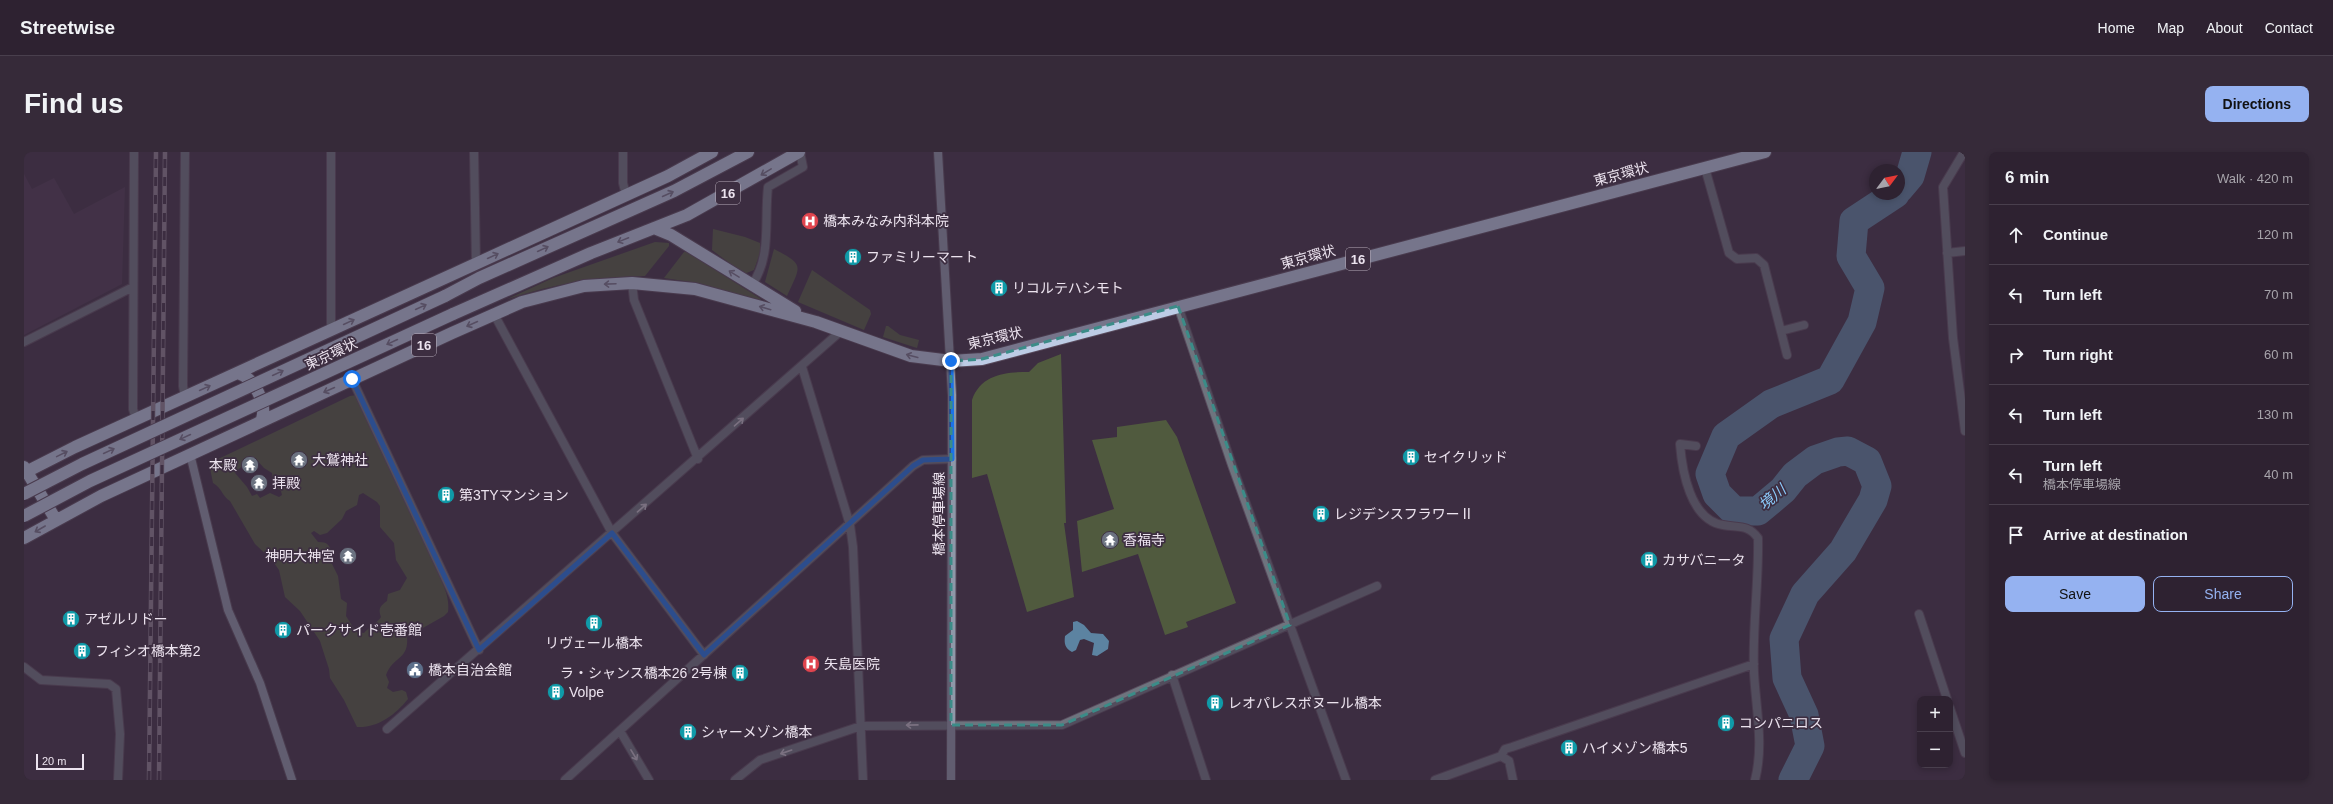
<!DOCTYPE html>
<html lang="en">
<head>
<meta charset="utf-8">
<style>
  body { margin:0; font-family:Helvetica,"Noto Sans JP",sans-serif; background:#362a39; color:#f1f3f6 }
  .controls { position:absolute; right:12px; bottom:12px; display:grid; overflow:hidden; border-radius:8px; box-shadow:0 2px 6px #0003 }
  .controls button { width:36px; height:36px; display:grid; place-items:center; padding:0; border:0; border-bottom:1px solid #493f4d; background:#2e2231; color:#f1f3f6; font:20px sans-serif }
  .compass { position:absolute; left:1845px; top:12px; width:36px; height:36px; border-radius:50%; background:#2e2231; box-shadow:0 2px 6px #0003; rotate:58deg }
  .scale { position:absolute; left:12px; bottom:10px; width:48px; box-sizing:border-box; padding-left:4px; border:2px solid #ece3ef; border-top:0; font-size:11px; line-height:14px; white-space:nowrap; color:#ece3ef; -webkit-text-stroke:3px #3d2e41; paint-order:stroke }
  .stop { position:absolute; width:12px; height:12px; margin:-9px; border:3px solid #1a73e8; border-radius:50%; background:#fff }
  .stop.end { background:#1a73e8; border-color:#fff; box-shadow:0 1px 4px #0008 }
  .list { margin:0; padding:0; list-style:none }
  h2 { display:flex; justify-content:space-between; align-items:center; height:52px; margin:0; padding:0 16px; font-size:17px }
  h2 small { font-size:13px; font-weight:400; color:#a7a4ab }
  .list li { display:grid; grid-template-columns:26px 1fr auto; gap:12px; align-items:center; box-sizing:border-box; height:60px; padding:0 16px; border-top:1px solid #493f4d }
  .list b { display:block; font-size:15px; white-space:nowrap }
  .list p { margin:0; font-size:13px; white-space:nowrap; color:#a7a4ab }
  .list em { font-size:13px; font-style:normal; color:#a7a4ab }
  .actions { display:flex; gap:8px; padding:12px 16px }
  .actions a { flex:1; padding:9px 0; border:1px solid #95b2f1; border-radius:8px; text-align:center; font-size:14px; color:#95b2f1 }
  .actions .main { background:#95b2f1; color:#111 }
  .icon { flex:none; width:22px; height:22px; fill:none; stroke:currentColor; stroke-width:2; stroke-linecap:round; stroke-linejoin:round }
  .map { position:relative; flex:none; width:1941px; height:628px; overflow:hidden; border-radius:8px }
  header { display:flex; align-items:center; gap:24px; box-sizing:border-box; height:56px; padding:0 20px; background:#2e2231; border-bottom:1px solid #493f4d }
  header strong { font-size:19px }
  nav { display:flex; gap:22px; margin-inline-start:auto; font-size:14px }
  .intro { display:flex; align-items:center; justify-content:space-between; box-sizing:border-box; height:96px; padding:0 24px }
  h1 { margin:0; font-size:28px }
  .button { padding:10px 18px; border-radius:8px; background:#95b2f1; color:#111; font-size:14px; font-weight:700 }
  main { display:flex; gap:24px; padding:0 24px }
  aside { flex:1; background:#2e2231; border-radius:8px; box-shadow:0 2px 6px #0003 }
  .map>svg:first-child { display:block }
</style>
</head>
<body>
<header>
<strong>Streetwise</strong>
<nav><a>Home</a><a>Map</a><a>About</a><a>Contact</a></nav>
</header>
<div class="intro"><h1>Find us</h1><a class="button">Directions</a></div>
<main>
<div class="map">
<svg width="1941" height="628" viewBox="0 0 1941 628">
  <rect width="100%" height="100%" fill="#3d2e41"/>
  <path fill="#49374e" d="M0,22L8,37L30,26L50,62L101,35L98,132L0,183Z"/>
  <path fill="#505a3e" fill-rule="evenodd" d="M689,77L721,85L736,91V101L730,118L720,122L688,98Z
    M631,90L645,91V94L621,124C572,125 528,132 481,148L529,126Z
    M750,97C781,113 777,113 763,144L741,130Z
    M660,100H663L737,147L736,149L674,131L640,126Z
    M788,118L846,158L847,162L840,178L774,150Z
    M862,174H864L876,183L895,188L893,196L859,185Z
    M1037,202L1042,371H1040L1050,445L1003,460L963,322L948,326V248C957,222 982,220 1005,220L1014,211Z
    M333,243L413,419C419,432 426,445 424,460L420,464L383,485C385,508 369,504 362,523L365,530L363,536L369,540L378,538L382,540L384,547C371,563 354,576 333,575L320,548L306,526L305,517L296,489L276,459L261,445L255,418L248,408L231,392L206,349C198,344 198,336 189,331L186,316L190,309L326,244ZM226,306H231L240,316L248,321L250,334L257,339L258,343L255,345L246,341L236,346L233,342L228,344L223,335L211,321ZM339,341L353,350L356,354V375L370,391L372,408L383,426L376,438L364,442L363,449C356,454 354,457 357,465C355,469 344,476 340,481L332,480L322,464L323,451L317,447L314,424L305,406L308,401C305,393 304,390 294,390L287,381L290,379L296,383L303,381L318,367L322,359L333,353L335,343Z
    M1142,268L1153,285L1212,451L1162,470L1164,475L1141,483L1114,402L1058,420L1053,369L1090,357L1068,288L1093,285V275Z"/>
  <path fill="#5c83a1" d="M1053,469L1060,473L1067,481L1079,482L1085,489L1084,497L1073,504L1068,503L1070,491L1060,487L1056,488L1052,498L1048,500C1041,496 1040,492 1041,484L1049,478V470Z"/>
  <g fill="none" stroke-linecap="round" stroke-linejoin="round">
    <path stroke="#5c83a1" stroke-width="29" d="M1875,37L1886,24L1893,0
      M1769,628L1786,594L1780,563L1763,526L1760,487L1781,442L1819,399L1849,348L1853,334L1843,309L1824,299L1814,300L1791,308L1771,323L1759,338L1734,359H1710L1693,342L1686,322L1702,284L1747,252L1806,228L1838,170L1846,136L1827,104L1830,69L1871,42"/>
    <defs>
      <path id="street" d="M110,0L109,257L112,267
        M161,0L159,234L161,245
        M307,0V179
        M450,0L452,112
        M599,0V31L602,43
        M1940,0L1919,35L1929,186L1941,279
        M1681,16L1705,101L1713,107L1732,106L1740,113L1763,203
        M1923,101L1941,99
        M608,131L610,148L674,307
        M728,133C748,103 740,70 744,35L779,15L776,0
        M1154,154L1208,313L1322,628
        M470,162L588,381L680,503
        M1757,179L1780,173
        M0,190L109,135
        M778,215L826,373L829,395L839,628
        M328,227L455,498
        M1672,294L1656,292C1658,318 1666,368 1699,373C1714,376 1724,372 1734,386C1735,431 1728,476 1730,521C1732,557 1740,593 1731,628
        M1895,462L1923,547
        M0,515L17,528L85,532L92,537L96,582L94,628
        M1148,523L1182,628
        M1926,556L1941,601
        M363,577L817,179
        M596,579L625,628
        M1477,604L1485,609L1489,628
        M541,628L889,314L899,308L928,307
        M711,628L736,608L837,574L1038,573L1353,434
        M1411,628L1477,604L1481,597L1488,595L1730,512"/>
      <path id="secondary" d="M914,0L928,243L927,628
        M166,302L204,458L236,531L268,628"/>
      <path id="highway" d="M630,76L647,83L771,159
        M421,144L455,126L650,39L724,0
        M429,162L567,101L663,63L775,0
        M214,221C230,226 243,251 238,267
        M0,315L32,368
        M0,321L51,295L644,24L688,0
        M0,386L77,344L428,181L498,150L560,134L608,131L671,137L792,170L887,204L927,209L958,207L1741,0"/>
    </defs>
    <use href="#street" stroke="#594b5d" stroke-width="10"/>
    <use href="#secondary" stroke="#594b5d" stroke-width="10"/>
    <use href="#highway" stroke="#594b5d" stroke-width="14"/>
    <use href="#street" stroke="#6e747e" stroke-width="8"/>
    <use href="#secondary" stroke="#8e98a8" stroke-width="8"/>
    <use href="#highway" stroke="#bdcce5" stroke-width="12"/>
    <defs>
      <path id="rail" d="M125,628L132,0
        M135,628L141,0"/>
    </defs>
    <use href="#rail" stroke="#8e8191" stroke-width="4.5"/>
    <use href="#rail" stroke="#3d2e41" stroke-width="3" stroke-dasharray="9" stroke-linecap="butt"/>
    <defs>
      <path id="highway-bridge" d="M0,342L58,312L421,144
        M0,364L66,329L429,162"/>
    </defs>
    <use href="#highway-bridge" stroke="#594b5d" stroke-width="14" stroke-linecap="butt"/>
    <use href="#highway-bridge" stroke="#bdcce5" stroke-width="12"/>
  </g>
  <defs><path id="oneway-shaft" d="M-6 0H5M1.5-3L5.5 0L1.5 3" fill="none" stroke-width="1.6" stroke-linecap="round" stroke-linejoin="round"/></defs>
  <g stroke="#77758b">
    <use href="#oneway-shaft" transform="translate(742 20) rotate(149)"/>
    <use href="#oneway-shaft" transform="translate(644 42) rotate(-24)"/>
    <use href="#oneway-shaft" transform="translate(599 88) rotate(158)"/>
    <use href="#oneway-shaft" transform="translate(519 97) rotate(-25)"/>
    <use href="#oneway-shaft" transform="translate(469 104) rotate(-25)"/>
    <use href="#oneway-shaft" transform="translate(710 122) rotate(-148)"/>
    <use href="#oneway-shaft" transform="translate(586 132) rotate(178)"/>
    <use href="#oneway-shaft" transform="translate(397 155) rotate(-25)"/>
    <use href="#oneway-shaft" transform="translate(741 156) rotate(-164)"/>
    <use href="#oneway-shaft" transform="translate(325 170) rotate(-25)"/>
    <use href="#oneway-shaft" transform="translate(448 172) rotate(156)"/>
    <use href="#oneway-shaft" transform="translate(368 190) rotate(155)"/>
    <use href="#oneway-shaft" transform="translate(888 204) rotate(-165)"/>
    <use href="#oneway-shaft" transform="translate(254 221) rotate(-25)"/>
    <use href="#oneway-shaft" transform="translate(181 236) rotate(-25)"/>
    <use href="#oneway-shaft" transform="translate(305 238) rotate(156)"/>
    <use href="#oneway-shaft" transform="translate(161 285) rotate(155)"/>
    <use href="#oneway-shaft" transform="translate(85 299) rotate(-25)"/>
    <use href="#oneway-shaft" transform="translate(38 302) rotate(-26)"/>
    <use href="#oneway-shaft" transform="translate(16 377) rotate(150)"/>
  </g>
  <g stroke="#c6c2cd">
    <use href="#oneway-shaft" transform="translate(715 270) rotate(-41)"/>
    <use href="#oneway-shaft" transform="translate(618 356) rotate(-41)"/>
    <use href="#oneway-shaft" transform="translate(888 573) rotate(179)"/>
    <use href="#oneway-shaft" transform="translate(762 600) rotate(161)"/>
    <use href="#oneway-shaft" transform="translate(610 603) rotate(59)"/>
  </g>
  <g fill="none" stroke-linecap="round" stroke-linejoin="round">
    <path stroke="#1a73e8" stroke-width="5" d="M328,227L455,498L588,381L680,503L889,314L899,308L928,307L927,209"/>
  </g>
  <path d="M0 0H1941V628H0ZM1154,154L1266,473L1038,573H927V209L958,207Z" fill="#3d2e41" fill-opacity=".55" fill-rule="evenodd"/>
  <path fill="none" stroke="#3b8c88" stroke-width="3" stroke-dasharray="8 5" stroke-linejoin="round" d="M1154,154L1266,473L1038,573H927V209L958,207Z"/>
  <defs>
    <symbol id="hospital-disc" viewBox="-11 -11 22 22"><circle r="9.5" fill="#e0444e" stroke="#3d2e41"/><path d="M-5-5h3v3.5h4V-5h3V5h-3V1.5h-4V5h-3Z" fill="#fff"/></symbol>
    <symbol id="building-disc" viewBox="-11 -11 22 22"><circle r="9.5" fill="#0f9aa8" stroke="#3d2e41"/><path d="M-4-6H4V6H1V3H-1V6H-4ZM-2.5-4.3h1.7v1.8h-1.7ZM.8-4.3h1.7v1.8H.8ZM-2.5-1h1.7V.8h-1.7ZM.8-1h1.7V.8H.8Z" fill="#fff"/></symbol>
    <symbol id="temple-disc" viewBox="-11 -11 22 22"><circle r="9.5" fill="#6b7280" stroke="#3d2e41"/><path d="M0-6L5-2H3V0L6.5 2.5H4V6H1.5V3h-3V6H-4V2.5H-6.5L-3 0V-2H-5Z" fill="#fff"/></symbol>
    <symbol id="civic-disc" viewBox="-11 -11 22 22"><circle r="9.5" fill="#5c6f8a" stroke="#3d2e41"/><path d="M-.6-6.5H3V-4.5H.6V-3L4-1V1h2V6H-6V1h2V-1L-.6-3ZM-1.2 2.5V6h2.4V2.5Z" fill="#fff"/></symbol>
  </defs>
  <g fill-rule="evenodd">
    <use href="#hospital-disc" x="776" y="59" width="20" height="20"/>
    <use href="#building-disc" x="819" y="95" width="20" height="20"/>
    <use href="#building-disc" x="965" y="126" width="20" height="20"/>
    <use href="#building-disc" x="1377" y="295" width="20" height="20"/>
    <use href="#temple-disc" x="265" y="298" width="20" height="20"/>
    <use href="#temple-disc" x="216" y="303" width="20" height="20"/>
    <use href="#temple-disc" x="225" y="321" width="20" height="20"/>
    <use href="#building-disc" x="412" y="333" width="20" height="20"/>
    <use href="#building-disc" x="1287" y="352" width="20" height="20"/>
    <use href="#temple-disc" x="1076" y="378" width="20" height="20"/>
    <use href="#temple-disc" x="314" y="394" width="20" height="20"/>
    <use href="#building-disc" x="1615" y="398" width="20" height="20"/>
    <use href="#building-disc" x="37" y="457" width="20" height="20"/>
    <use href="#building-disc" x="560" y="461" width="20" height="20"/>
    <use href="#building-disc" x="249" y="468" width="20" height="20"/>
    <use href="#building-disc" x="48" y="489" width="20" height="20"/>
    <use href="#hospital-disc" x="777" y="502" width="20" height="20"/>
    <use href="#civic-disc" x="381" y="508" width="20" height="20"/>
    <use href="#building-disc" x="706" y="511" width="20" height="20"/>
    <use href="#building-disc" x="522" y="530" width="20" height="20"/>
    <use href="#building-disc" x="1181" y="541" width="20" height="20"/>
    <use href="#building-disc" x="1692" y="561" width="20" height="20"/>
    <use href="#building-disc" x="654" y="570" width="20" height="20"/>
    <use href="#building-disc" x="1535" y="586" width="20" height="20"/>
  </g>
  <g text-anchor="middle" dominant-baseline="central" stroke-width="3.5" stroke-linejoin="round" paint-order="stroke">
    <g fill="#3d2e41" stroke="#b8adbb" stroke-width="1">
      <rect x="692" y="30" width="24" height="22" rx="3"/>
      <rect x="1322" y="96" width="24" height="22" rx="3"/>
      <rect x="388" y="182" width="24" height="22" rx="3"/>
    </g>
    <g font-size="13" font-weight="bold" fill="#ece3ef">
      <text x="704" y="41">16</text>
      <text x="1334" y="107">16</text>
      <text x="400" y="193">16</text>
    </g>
    <g font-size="14" fill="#ece3ef" stroke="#3d2e41">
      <text transform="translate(1597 22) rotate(-15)">東京環状</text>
      <text transform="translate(1284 105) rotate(-15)">東京環状</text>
      <text transform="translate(971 186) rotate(-13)">東京環状</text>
      <text transform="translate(307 202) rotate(-25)">東京環状</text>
      <text transform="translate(915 362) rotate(-90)">橋本停車場線</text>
    </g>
    <g font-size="14" fill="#ece3ef" stroke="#3d2e41" text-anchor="start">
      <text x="799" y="69">橋本みなみ内科本院</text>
      <text x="842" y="105">ファミリーマート</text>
      <text x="988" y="136">リコルテハシモト</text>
      <text x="1400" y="305">セイクリッド</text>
      <text x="288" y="308">大鷲神社</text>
      <text x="213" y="313" text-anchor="end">本殿</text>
      <text x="248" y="331">拝殿</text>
      <text x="435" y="343">第3TYマンション</text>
      <text x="1310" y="362">レジデンスフラワーⅡ</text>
      <text x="1099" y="388">香福寺</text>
      <text x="311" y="404" text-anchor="end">神明大神宮</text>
      <text x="1638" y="408">カサバニータ</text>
      <text x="60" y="467">アゼルリドー</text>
      <text x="272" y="478">パークサイド壱番館</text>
      <text x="570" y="491" text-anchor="middle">リヴェール橋本</text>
      <text x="71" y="499">フィシオ橋本第2</text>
      <text x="800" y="512">矢島医院</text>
      <text x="404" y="518">橋本自治会館</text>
      <text x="703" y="521" text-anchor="end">ラ・シャンス橋本26 2号棟</text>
      <text x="545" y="540">Volpe</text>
      <text x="1204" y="551">レオパレスボヌール橋本</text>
      <text x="1715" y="571">コンパニロス</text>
      <text x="677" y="580">シャーメゾン橋本</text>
      <text x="1558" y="596">ハイメゾン橋本5</text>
    </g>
    <g font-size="15" font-style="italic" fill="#8ac9f9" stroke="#3d2e41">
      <text transform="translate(1748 345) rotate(-40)">境川</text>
    </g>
  </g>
</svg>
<div class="controls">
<button>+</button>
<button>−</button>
</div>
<svg class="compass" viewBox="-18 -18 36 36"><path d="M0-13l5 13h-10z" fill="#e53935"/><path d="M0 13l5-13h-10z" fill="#a7a4ab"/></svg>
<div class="scale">20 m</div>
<div class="stop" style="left:328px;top:227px"></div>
<div class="stop end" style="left:927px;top:209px"></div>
</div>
<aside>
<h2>6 min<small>Walk · 420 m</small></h2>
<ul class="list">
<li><svg class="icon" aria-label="ahead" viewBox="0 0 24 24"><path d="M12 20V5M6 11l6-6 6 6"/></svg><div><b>Continue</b></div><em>120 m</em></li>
<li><svg class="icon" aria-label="left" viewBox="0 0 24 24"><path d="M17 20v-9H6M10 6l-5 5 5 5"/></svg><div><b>Turn left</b></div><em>70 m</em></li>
<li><svg class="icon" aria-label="right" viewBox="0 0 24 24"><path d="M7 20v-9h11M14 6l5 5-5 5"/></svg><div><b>Turn right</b></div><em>60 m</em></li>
<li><svg class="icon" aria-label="left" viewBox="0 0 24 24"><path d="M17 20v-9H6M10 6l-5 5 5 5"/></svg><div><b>Turn left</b></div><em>130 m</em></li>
<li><svg class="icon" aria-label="left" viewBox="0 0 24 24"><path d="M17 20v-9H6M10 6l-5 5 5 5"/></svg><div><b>Turn left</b><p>橋本停車場線</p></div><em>40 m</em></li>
<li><svg class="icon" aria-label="arrive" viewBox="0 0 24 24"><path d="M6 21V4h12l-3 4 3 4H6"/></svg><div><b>Arrive at destination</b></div></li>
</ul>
<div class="actions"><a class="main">Save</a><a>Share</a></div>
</aside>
</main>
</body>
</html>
